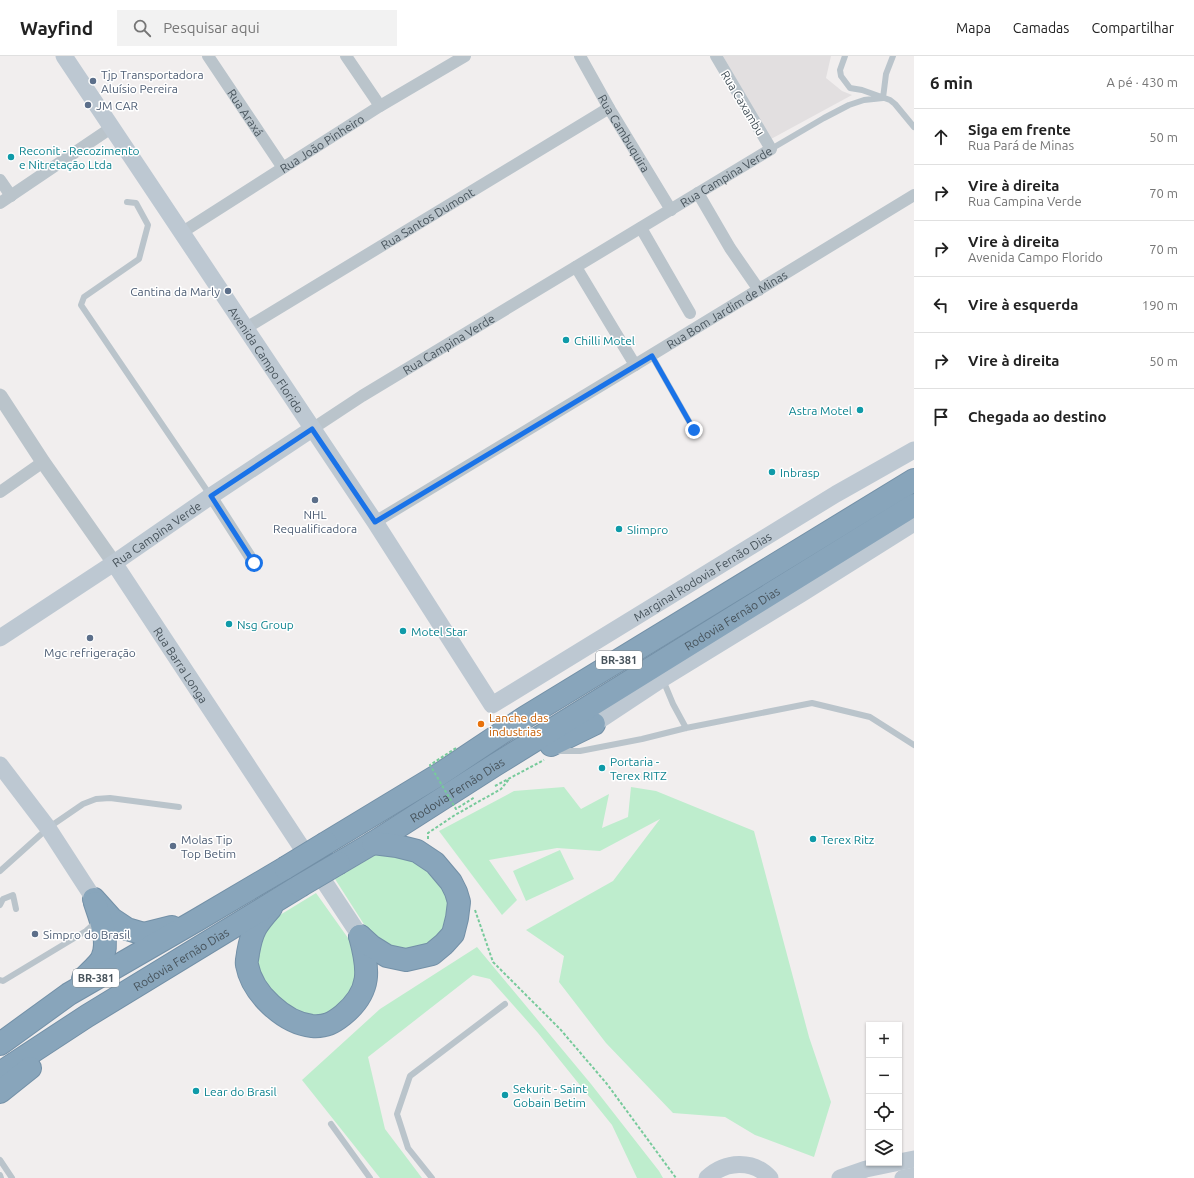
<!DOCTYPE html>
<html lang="pt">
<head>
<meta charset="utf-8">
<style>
  body { margin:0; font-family:Ubuntu,sans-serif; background:#f2f2f2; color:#222 }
  .controls { position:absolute; right:12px; bottom:12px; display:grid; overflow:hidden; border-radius:0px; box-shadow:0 1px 3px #0004 }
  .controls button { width:36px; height:36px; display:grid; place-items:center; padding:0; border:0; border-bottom:1px solid #e0e0e0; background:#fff; color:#222; font:20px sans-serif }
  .stop { position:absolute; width:12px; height:12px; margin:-9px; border:3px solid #1a73e8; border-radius:50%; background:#fff }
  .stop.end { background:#1a73e8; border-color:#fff; box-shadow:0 1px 4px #0008 }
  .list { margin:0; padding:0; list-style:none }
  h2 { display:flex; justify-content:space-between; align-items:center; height:52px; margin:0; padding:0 16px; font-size:17px }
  h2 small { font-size:13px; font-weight:400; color:#767676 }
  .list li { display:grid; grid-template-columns:26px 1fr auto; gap:12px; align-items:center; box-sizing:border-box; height:56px; padding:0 16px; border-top:1px solid #e0e0e0 }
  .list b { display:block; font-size:15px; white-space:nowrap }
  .list p { margin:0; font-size:13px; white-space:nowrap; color:#767676 }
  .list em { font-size:13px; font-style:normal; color:#767676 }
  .icon { flex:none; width:22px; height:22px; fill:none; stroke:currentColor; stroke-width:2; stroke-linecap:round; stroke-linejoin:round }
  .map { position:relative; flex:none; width:914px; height:1122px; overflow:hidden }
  header { display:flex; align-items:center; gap:24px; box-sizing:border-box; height:56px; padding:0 20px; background:#fff; border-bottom:1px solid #e0e0e0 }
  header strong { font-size:19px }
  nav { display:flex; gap:22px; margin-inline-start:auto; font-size:14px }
  .search { width:280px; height:36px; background:#f2f2f2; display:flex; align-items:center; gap:10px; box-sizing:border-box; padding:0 14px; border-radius:0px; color:#767676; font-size:15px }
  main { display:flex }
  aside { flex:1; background:#fff }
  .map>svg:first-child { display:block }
</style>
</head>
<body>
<header>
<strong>Wayfind</strong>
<div class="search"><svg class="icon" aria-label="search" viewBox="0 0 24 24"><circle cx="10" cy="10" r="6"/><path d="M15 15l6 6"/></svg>Pesquisar aqui</div>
<nav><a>Mapa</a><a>Camadas</a><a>Compartilhar</a></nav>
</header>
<main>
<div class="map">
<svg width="914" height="1122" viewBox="0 0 914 1122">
  <rect width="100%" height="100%" fill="#f1eeee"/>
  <path fill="#e2dfe0" d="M723,0H831L826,22L842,35L852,39L771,83Z"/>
  <path fill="#beedcd" d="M564,731L581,753L609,738L602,772L628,761L631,731L656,735L754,775L809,981L831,1046L814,1101L755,1079L725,1061L673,1057L606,987L559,926L564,900L526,874L613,825L660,763L600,795L557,792L489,804L517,844L502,859L439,775L514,735Z
    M560,794L574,823L526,845L513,815Z
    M382,795L408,797L435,816L452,839L450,866L433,890L409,897L384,891L367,873L335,823Z
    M316,837L353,889L361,910L352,945L326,961L303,959L284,952L260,927L254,892L262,870Z
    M477,891L591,1028L659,1115L663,1122H637L612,1069L538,977L490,923L473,919L368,1001L385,1073L422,1122H380L302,1024L380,953Z"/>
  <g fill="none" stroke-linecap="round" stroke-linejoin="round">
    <defs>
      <g id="motorway">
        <path d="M551,689L594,668"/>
        <path d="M326,787L440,718L524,662L914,424"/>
        <path id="s10" d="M339,807L373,787L495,709L914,449"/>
        <path d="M94,843L112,863L127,873L144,878L172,871"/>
        <path d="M271,852C256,869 252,874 248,897C248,900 246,905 247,909C252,937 284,967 312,970C326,971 333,967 343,959C372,935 369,913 360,880"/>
        <path d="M360,880L371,890L387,900L406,904L432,898L444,888L453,878L457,862L459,846L456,836L451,826L435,807L417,795L397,790L373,787"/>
        <path d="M83,923C88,918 100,907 102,902C110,886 100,862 95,847"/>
        <path d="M0,988L69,938L197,864L285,812"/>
        <path id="s11" d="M0,1017L87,960L300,830"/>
        <path d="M0,1036L30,1012"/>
      </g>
    </defs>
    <use href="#motorway" stroke="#7390a7" stroke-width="24"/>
    <path stroke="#77ca9b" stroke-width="2" stroke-dasharray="3 2" stroke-linecap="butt" d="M495,730L544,704
      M428,783V777L455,759L501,733L510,722
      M475,854L493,906L560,973L607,1028L676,1122"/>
    <path stroke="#bac4cb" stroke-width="6" d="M845,0L840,14L841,20L850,32L862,34L890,44L895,48L914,71
      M771,93L824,62L849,49L864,44L883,42L886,18L893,0
      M127,146L136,147L148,169L139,203L84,241L81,249L210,439
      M652,300L694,374
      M663,624L673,648L686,672
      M556,695H580L642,683L686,672L812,647L870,661L914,689
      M0,815L48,772L83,748L96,743L110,742L179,751
      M0,849L3,843L13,839L16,853
      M0,924L3,925L86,875L96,866
      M331,1068L370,1122
      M0,1104L12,1122
      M0,1119L1,1122
      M432,1122L408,1092L397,1058L410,1020L505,948"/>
    <g stroke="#bac4cb" stroke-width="12">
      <path id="s1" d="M208,0L283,112"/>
      <path d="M346,0L380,50"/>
      <path id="s2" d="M580,0L609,52L671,154"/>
      <path d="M0,124L11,140"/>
      <path d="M698,137L730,192L759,234"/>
      <path d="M0,147L111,72"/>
      <path d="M641,172L690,257"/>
      <path id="s3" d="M181,177L380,50L465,0"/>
      <path d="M576,211L635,309"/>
      <path id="s4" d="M246,272L609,52"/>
      <path id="s5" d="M312,373L362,340L771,93L716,0"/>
      <path d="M0,436L43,406"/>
      <path d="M211,440L254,507"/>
      <path id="s6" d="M375,466L635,309L914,139"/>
    </g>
    <path stroke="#bac4cb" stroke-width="15" d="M0,340L43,406L114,507"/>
    <g stroke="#bdc8d2" stroke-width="17">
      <path id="s7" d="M64,0L375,466L492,649L836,438L914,394"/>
      <path id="s8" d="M114,507L360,880"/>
      <path id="s9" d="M0,582L114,507L211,440L312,373"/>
      <path d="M594,668L662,623L801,538L914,467"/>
      <path d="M0,709L48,772L94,843"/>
      <path d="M899,1106L914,1103"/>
      <path d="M707,1122C725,1105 753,1103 770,1122"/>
      <path d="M840,1122L866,1113L895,1107"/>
      <path d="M903,1122L914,1120"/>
    </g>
    <use href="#motorway" stroke="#88a5bb" stroke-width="22"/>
    <defs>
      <path id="motorway-bridge" d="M285,812L326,787
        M300,830L339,807"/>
    </defs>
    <use href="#motorway-bridge" stroke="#7390a7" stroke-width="24" stroke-linecap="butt"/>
    <path stroke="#77ca9b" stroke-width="2" stroke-dasharray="3 2" stroke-linecap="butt" d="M456,692L430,709L456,753L475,741"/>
    <use href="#motorway-bridge" stroke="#88a5bb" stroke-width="22"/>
  </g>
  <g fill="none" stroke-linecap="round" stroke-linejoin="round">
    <path stroke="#1a73e8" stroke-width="5" d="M254,507L211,440L312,373L375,466L652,300L694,374"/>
  </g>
  <g fill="#5c6f8a" stroke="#fff" stroke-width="1.5">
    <circle cx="93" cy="25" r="4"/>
    <circle cx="88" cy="49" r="4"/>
    <circle cx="228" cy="235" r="4"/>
    <circle cx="315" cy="444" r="4"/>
    <circle cx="90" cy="582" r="4"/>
    <circle cx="173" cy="790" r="4"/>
    <circle cx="35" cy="878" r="4"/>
  </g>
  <g fill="#0f9aa8" stroke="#fff" stroke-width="1.5">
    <circle cx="11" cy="101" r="4"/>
    <circle cx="566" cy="284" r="4"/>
    <circle cx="860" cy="354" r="4"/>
    <circle cx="772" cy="416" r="4"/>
    <circle cx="619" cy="473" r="4"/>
    <circle cx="229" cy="568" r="4"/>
    <circle cx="403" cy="575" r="4"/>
    <circle cx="602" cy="712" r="4"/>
    <circle cx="813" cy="783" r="4"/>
    <circle cx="196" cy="1035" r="4"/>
    <circle cx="505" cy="1039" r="4"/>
  </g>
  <circle fill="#e8710a" stroke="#fff" stroke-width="1.5" cx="481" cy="668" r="4"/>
  <g text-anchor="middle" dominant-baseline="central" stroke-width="3" stroke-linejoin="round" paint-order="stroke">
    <g fill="#fff" stroke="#7e878c" stroke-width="1">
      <rect x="596" y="595" width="46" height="18" rx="3"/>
      <rect x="73" y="913" width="46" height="18" rx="3"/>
    </g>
    <g font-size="11" font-weight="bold" fill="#47535b">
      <text x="619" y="604">BR-381</text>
      <text x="96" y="922">BR-381</text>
    </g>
    <g font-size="12" fill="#4e5e75" stroke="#fff" text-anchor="start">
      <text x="101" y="18">Tjp Transportadora<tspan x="101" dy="14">Aluísio Pereira</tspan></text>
      <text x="96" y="49">JM CAR</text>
      <text x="220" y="235" text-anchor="end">Cantina da Marly</text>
      <text x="315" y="458" text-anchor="middle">NHL<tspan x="315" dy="14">Requalificadora</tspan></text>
      <text x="90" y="596" text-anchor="middle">Mgc refrigeração</text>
      <text x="181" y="783">Molas Tip<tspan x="181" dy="14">Top Betim</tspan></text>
      <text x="43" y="878">Simpro do Brasil</text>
    </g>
    <g font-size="12" fill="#47535b" stroke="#fff">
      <text transform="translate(743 47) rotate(59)">Rua Caxambu</text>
      <text stroke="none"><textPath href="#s1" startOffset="68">Rua Araxá</textPath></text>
      <text stroke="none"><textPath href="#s2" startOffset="89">Rua Cambuquira</textPath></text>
      <text stroke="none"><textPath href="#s3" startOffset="167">Rua João Pinheiro</textPath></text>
      <text stroke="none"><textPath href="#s5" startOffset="485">Rua Campina Verde</textPath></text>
      <text stroke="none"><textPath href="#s4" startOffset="212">Rua Santos Dumont</textPath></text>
      <text stroke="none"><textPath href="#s6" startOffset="411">Rua Bom Jardim de Minas</textPath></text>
      <text stroke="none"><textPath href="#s5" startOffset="161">Rua Campina Verde</textPath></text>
      <text stroke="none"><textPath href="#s7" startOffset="365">Avenida Campo Florido</textPath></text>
      <text stroke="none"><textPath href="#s9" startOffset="188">Rua Campina Verde</textPath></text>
      <text stroke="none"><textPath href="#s7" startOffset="1024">Marginal Rodovia Fernão Dias</textPath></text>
      <text stroke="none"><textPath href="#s10" startOffset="463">Rodovia Fernão Dias</textPath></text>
      <text stroke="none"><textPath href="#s8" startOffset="122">Rua Barra Longa</textPath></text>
      <text stroke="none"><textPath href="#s10" startOffset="139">Rodovia Fernão Dias</textPath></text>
      <text stroke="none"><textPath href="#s11" startOffset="214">Rodovia Fernão Dias</textPath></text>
    </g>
    <g font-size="12" fill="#0d838f" stroke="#fff" text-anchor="start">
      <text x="19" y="94">Reconit - Recozimento<tspan x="19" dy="14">e Nitretação Ltda</tspan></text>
      <text x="574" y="284">Chilli Motel</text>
      <text x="852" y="354" text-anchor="end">Astra Motel</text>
      <text x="780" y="416">Inbrasp</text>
      <text x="627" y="473">SIimpro</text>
      <text x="237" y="568">Nsg Group</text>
      <text x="411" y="575">Motel Star</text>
      <text x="610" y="705">Portaria -<tspan x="610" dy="14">Terex RITZ</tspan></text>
      <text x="821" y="783">Terex Ritz</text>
      <text x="513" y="1032">Sekurit - Saint<tspan x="513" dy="14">Gobain Betim</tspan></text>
      <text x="204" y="1035">Lear do Brasil</text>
    </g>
    <g font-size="12" fill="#c56008" stroke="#fff" text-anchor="start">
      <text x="489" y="661">Lanche das<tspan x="489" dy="14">industrias</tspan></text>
    </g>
  </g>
</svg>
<div class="controls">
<button>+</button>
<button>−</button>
<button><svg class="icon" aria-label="locate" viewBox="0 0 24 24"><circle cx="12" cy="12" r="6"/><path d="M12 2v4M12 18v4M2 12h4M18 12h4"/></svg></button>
<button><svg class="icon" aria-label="layers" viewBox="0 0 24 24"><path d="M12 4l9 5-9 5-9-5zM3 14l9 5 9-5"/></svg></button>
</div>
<div class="stop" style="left:254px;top:507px"></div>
<div class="stop end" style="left:694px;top:374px"></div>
</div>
<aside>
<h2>6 min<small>A pé · 430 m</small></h2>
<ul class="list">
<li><svg class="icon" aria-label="ahead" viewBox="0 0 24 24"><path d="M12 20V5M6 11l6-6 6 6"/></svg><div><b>Siga em frente</b><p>Rua Pará de Minas</p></div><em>50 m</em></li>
<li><svg class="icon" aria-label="right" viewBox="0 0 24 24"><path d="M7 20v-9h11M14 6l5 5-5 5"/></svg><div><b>Vire à direita</b><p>Rua Campina Verde</p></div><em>70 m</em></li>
<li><svg class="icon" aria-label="right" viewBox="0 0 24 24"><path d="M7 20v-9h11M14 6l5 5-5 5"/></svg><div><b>Vire à direita</b><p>Avenida Campo Florido</p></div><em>70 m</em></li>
<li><svg class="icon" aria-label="left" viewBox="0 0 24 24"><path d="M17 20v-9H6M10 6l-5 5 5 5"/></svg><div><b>Vire à esquerda</b></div><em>190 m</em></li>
<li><svg class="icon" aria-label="right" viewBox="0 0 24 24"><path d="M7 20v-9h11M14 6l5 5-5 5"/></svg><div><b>Vire à direita</b></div><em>50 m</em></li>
<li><svg class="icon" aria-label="arrive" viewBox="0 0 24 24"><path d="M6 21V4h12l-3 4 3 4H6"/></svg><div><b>Chegada ao destino</b></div></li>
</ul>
</aside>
</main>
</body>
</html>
